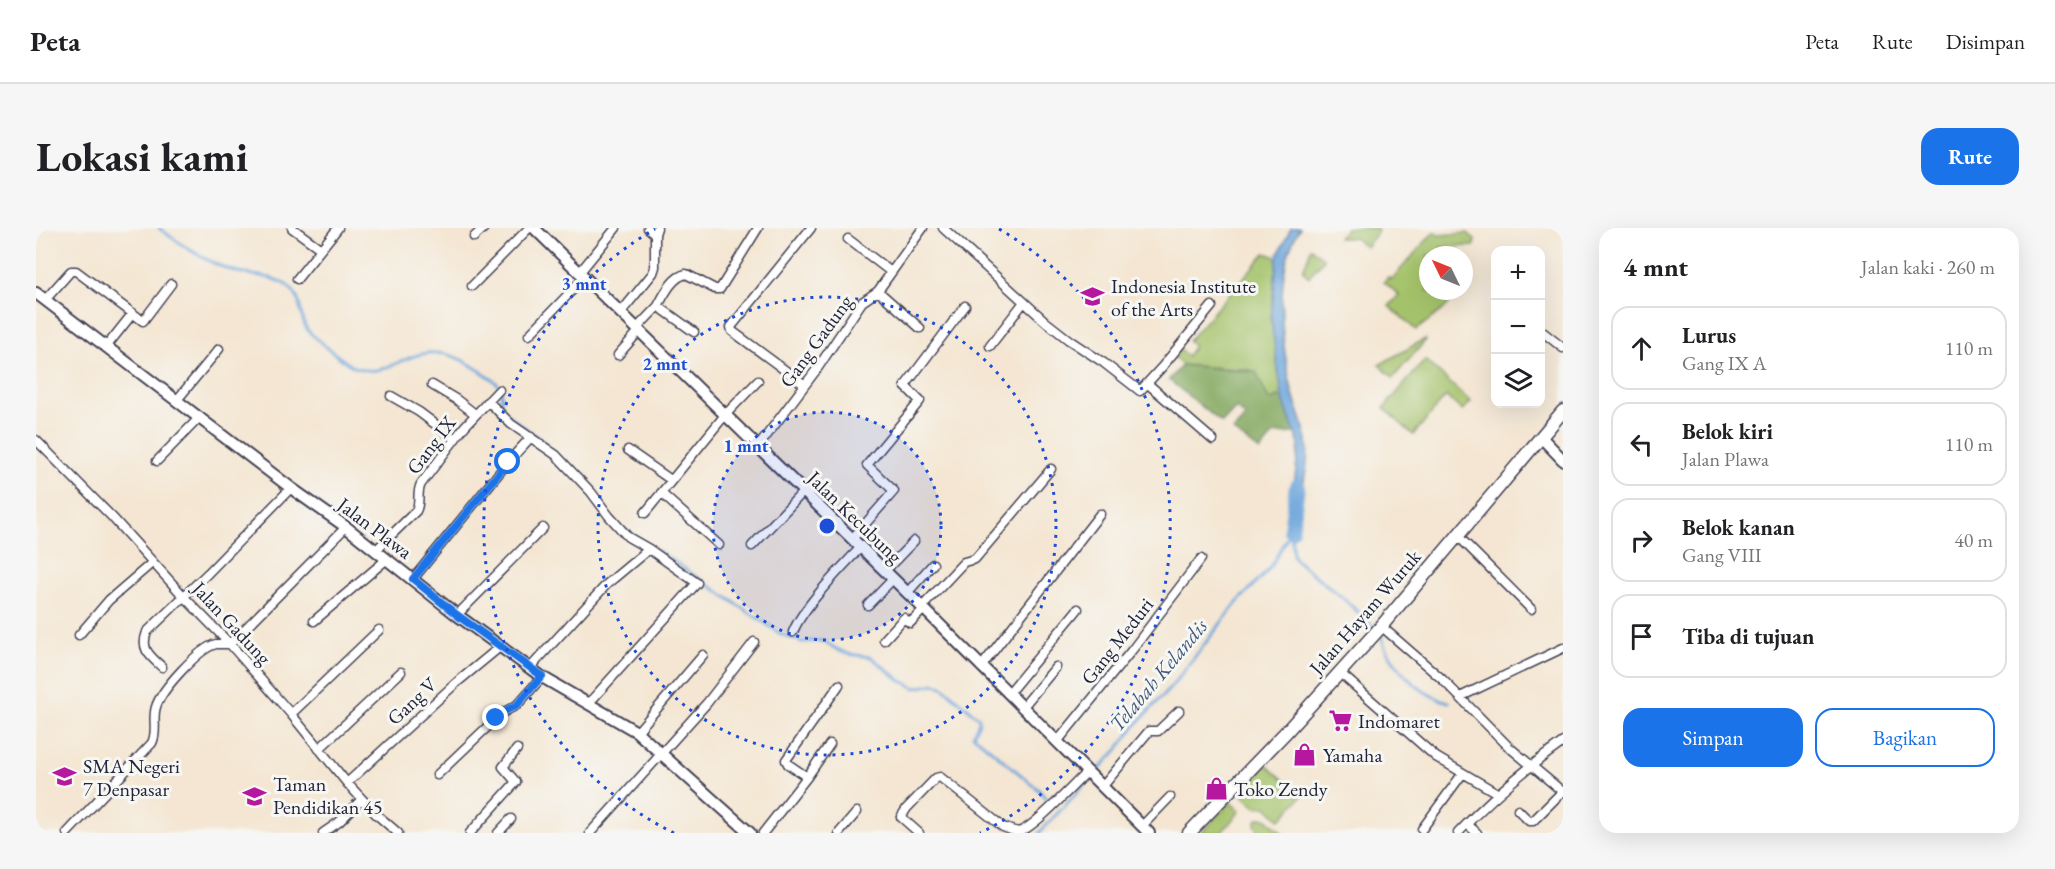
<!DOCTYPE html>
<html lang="id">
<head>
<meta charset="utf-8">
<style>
  body { margin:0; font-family:"EB Garamond",serif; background:#f6f6f6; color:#202124 }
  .controls { position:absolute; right:18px; top:18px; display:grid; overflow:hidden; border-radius:12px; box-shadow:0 6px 24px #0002 }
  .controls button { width:54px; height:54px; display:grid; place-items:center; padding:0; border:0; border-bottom:2px solid #e0e0e0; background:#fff; color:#202124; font:30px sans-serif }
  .compass { position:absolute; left:1383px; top:18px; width:54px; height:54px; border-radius:50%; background:#fff; box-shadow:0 6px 24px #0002; rotate:313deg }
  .stop { position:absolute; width:18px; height:18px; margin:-14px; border:4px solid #1a73e8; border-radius:50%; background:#fff }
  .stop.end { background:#1a73e8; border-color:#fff; box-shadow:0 2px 6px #0008 }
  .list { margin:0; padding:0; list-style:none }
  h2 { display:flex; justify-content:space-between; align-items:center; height:78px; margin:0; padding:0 24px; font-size:26px }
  h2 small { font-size:20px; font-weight:400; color:#757577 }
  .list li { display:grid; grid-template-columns:39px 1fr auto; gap:18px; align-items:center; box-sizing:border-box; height:84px; margin:0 12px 12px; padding:0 12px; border:2px solid #e0e0e0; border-radius:18px }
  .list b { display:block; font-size:22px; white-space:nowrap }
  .list p { margin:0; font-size:20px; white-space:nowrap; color:#757577 }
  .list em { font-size:20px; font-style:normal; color:#757577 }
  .actions { display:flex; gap:12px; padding:18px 24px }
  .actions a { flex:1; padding:14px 0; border:2px solid #1a73e8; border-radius:18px; text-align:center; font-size:21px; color:#1a73e8 }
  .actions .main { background:#1a73e8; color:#fff }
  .icon { flex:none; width:33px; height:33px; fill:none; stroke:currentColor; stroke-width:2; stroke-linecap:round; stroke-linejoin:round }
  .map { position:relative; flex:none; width:1527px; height:605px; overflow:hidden; border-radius:18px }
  header { display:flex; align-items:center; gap:36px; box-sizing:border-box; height:84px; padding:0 30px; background:#fff; border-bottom:2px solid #e0e0e0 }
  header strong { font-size:28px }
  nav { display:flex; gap:33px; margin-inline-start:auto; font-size:21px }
  .intro { display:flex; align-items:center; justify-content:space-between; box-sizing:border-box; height:144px; padding:0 36px }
  h1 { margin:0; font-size:42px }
  .button { padding:15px 27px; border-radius:18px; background:#1a73e8; color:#fff; font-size:21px; font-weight:700 }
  main { display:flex; gap:36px; padding:0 36px }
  aside { flex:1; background:#fff; border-radius:18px; box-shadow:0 6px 24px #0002 }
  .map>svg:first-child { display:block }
</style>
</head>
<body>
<header>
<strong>Peta</strong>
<nav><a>Peta</a><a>Rute</a><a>Disimpan</a></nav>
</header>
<div class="intro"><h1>Lokasi kami</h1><a class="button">Rute</a></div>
<main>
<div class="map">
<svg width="1527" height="605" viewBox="0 0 1527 605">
  <rect width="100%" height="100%" fill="#f6f6f2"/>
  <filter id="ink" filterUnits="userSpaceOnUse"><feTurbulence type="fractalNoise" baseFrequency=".0167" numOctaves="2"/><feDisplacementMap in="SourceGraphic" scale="12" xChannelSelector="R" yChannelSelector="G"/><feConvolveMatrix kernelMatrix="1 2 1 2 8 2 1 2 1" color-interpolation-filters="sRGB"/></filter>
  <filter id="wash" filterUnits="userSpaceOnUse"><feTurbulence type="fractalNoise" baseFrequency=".008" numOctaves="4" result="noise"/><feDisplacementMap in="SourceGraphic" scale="24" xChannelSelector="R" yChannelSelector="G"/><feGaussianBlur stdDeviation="1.35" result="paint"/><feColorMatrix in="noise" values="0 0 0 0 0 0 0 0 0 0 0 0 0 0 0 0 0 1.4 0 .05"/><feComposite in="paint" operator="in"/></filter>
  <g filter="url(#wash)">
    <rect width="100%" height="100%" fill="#f4e6d2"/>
    <path fill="#a4c26a" stroke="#637252" stroke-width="1.5" d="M1310,0H1341L1342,3L1330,19L1318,10H1302Z
      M1398,4L1402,7L1432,5L1439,12L1438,18L1405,19L1403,27H1392V63H1424L1409,80L1380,102L1353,78L1363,67L1348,54L1352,49L1355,52Z
      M1275,20L1288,31L1273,49L1267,43Z
      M1229,25L1241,29L1235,92L1246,168L1234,172C1223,163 1229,153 1215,142L1146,137L1138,129L1144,122L1151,128L1158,118L1152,113Z
      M1389,111L1390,112L1357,150L1343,137Z
      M1389,132L1435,174L1426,183L1410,168L1377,207L1348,180Z
      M1231,537L1266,568L1244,592L1231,578L1220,579L1204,565Z
      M1194,574L1204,583L1185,605H1165Z
      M1224,590H1230L1246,605H1225C1220,600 1217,597 1221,591Z"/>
    <path fill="#83a85e" stroke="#52654c" stroke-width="1.5" d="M1146,137L1220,144L1232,171L1234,172L1246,168L1259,205L1238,206L1224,223L1197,203L1210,189L1200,180L1186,195L1133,152Z"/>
    <path fill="#6da6dc" stroke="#48648c" stroke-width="1.5" d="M1255,0H1264C1237,42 1245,116 1256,163C1260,177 1269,198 1271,212C1274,234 1266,259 1263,281L1255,280L1263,217L1246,168L1235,92L1241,29Z"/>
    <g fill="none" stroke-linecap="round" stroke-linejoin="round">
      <path stroke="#6da6dc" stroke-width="3" d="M123,0C145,17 171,35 198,43C217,49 238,46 254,60C267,71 262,87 271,101C276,108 309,135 317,138C345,151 361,131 386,126C405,122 423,129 438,139C446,144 458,150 463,158C469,166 462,175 468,184L509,215
        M591,302L602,311
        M1255,304L1257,328L1261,333L1308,371L1339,400
        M621,322L745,406L766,414L788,413L800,421L812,426L835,429L864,452L880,460L899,456L907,459L943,490V494L937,507L1003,562L1011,572
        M1344,405C1347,411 1347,417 1351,423C1365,445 1385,468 1413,474
        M1003,605L1083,520L1098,499L1136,458L1200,376L1234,340L1255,302"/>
      <path stroke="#6da6dc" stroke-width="16" d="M1255,302L1261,258"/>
    </g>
  </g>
  <g filter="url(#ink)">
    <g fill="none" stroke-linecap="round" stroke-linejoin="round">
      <defs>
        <path id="minor" d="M256,0L285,21
          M612,0L619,6L621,0
          M907,0L1010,94L1033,112L1068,135L1104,163L1126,139L1176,78
          M438,9L448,0
          M812,11L855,44
          M544,44L580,0
          M261,51L302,0
          M436,58L493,0
          M842,63L884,100
          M9,72L33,45L35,43H40L107,93L135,56
          M586,83L617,45L619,39V6
          M601,100L622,78
          M658,104L622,78C628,67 636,49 650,46L679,61H684L722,0
          M1508,105L1527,120
          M493,107L549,49
          M954,118L988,74
          M70,119L97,85
          M582,127L604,102
          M1112,156L1177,212
          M396,157L421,172L439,186
          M769,157L696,103L695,99L775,0
          M355,168L383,184L419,211
          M141,172L183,121
          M452,173L475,196L520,227L555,264L573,288L592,309L613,321L661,355L553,475
          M0,212L76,289L151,372L194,416L255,486L311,555L340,586L362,605
          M722,219L781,141L826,74L842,63L887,0
          M592,222L635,252
          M121,233L164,189
          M625,265L683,317
          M609,285L689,187L722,153
          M1421,307L1495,381
          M816,311L858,263L831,237L884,173L869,158L929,78
          M716,318L767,264
          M340,322L380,283C385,274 380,265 385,256L429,198L463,162
          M849,343L878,313
          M377,351L472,234L495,209
          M871,365L897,336
          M832,377L857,351
          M886,379L928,334L939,331L1015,241
          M421,387L507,300
          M278,393L351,331
          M1345,398L1406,451L1473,519L1527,564
          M757,404C766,380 806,339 825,319
          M43,407L73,372L117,334
          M848,412L868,390L874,395L888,381
          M194,416L310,299
          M126,439C114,428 104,421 111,404L172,345L255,260
          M945,439L1064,286
          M494,440L571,356L613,321
          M1303,444L1400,529L1461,565
          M972,466L1042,381
          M1426,468L1527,420
          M986,480L1020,439
          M255,486L343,402
          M601,504L667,427
          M1021,514L1096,422L1165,331
          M283,521L365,444
          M401,547L466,485L481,477L506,449
          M771,549L752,536L750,532L803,457
          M311,555L419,456L465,418
          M1067,558L1113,503H1122L1143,483
          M1482,582L1493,593H1497L1526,564
          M1431,596L1441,605
          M1106,598L1134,569
          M1386,601L1427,545
          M31,605L116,515C122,503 116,491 120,479C125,462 163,420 180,416C185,416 190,416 194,416
          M287,605L303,594L326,571
          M434,605L480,554L467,539L481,521
          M462,605L475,591
          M554,605L671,475L718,414
          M727,605L771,549L794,516
          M803,605L821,584
          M883,605L865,589L871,580L900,550L904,549L967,599C973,601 979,605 985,603C1001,597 1038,556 1052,543
          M1422,605C1455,570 1488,542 1527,514"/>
        <path id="tertiary" d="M498,0L886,379L1113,605
          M0,65L255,260L310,299L421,387L506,449L601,504L714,605
          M1505,209L1527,232"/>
        <path id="secondary" d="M1153,605L1250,504L1343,401L1527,183"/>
      </defs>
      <use href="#minor" stroke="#423f52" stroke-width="11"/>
      <use href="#tertiary" stroke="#423f52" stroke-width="14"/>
      <use href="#secondary" stroke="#423f52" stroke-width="15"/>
      <use href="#minor" stroke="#fff" stroke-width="8"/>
      <use href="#tertiary" stroke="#fff" stroke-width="10"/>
      <use href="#secondary" stroke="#fff" stroke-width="12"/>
    </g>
  </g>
  <g fill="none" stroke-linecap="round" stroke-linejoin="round" filter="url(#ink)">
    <path stroke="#1a73e8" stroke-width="8" d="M460,490L469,483L481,477L506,448L421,387L377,351L472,234"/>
  </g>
  <circle cx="791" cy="298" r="114" fill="#1d4ed8" fill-opacity=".12"/>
  <g fill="none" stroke="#1d4ed8" stroke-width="3" stroke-dasharray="3 6">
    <circle cx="791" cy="298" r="114"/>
    <circle cx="791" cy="298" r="229"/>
    <path d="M638 605A343 343 0 0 1 619 1M963 1A343 343 0 0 1 944 605"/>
  </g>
  <defs>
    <symbol id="university-bare" viewBox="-9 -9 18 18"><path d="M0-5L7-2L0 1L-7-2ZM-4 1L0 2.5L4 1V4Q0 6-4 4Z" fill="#b5179e" stroke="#f6f6f2" stroke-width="2.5" paint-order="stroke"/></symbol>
    <symbol id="supermarket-bare" viewBox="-9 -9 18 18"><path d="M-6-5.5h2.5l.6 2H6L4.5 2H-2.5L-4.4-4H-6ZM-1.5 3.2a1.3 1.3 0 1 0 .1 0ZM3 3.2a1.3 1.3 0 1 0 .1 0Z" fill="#b5179e" stroke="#f6f6f2" stroke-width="2.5" paint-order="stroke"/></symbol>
    <symbol id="shop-bare" viewBox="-9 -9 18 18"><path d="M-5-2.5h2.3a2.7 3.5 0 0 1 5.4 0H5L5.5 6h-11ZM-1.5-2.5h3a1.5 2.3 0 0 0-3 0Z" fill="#b5179e" stroke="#f6f6f2" stroke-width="2.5" paint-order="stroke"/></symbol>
    <symbol id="school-bare" viewBox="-9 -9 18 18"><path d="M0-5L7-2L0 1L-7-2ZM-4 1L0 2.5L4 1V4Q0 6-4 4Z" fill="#b5179e" stroke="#f6f6f2" stroke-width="2.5" paint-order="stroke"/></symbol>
  </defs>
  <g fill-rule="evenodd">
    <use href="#university-bare" x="1040" y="52" width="33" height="33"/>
    <use href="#supermarket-bare" x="1288" y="476" width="33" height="33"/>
    <use href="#shop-bare" x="1252" y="510" width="33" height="33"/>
    <use href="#school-bare" x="12" y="532" width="33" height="33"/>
    <use href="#shop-bare" x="1164" y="544" width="33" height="33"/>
    <use href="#school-bare" x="202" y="552" width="33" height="33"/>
  </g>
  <g text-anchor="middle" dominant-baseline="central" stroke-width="6" stroke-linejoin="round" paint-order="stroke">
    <g font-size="20" fill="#22223b" stroke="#f6f6f2" text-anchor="start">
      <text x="1075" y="58">Indonesia Institute<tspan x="1075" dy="23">of the Arts</tspan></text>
      <text x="1322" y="493">Indomaret</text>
      <text x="1287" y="527">Yamaha</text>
      <text x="47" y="538">SMA Negeri<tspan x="47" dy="23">7 Denpasar</tspan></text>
      <text x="237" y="556">Taman<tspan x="237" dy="23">Pendidikan 45</tspan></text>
      <text x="1198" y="561">Toko Zendy</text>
    </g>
    <g font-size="20" fill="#22223b" stroke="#f6f6f2">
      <text transform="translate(780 113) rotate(-54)">Gang Gadung</text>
      <text transform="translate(395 217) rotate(-53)">Gang IX</text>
      <text transform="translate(819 289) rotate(44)">Jalan Kecubung</text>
      <text transform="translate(339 300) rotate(37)">Jalan Plawa</text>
      <text transform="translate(1329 384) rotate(-49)">Jalan Hayam Wuruk</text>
      <text transform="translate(196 395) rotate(47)">Jalan Gadung</text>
      <text transform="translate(1081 413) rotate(-52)">Gang Meduri</text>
      <text transform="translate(376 473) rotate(-43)">Gang V</text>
    </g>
    <g font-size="21" font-style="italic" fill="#40577b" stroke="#f6f6f2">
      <text transform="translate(1122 447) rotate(-50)">Telabah Kelandis</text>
    </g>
  </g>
  <circle cx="791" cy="298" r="9" fill="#1d4ed8" stroke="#f6f6f2" stroke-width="3"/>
  <g font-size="18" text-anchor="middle" font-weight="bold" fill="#1d4ed8" stroke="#f6f6f2" stroke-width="6" stroke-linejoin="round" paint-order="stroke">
    <text x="548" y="62">3 mnt</text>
    <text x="629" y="142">2 mnt</text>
    <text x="710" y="224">1 mnt</text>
  </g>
</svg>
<div class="controls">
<button>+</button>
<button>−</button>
<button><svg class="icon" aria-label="layers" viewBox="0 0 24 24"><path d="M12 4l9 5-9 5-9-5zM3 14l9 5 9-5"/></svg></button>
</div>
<svg class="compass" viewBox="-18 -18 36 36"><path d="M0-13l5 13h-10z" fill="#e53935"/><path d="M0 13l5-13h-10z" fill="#757577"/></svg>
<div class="stop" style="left:472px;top:234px"></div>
<div class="stop end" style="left:460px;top:490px"></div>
</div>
<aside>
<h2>4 mnt<small>Jalan kaki · 260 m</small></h2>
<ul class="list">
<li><svg class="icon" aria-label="ahead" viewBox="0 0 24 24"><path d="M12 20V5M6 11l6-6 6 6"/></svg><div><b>Lurus</b><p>Gang IX A</p></div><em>110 m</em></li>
<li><svg class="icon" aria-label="left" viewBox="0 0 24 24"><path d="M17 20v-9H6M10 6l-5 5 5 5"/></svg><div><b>Belok kiri</b><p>Jalan Plawa</p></div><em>110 m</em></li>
<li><svg class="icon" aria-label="right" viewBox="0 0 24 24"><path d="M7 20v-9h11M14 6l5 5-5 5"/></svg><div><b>Belok kanan</b><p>Gang VIII</p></div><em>40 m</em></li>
<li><svg class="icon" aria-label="arrive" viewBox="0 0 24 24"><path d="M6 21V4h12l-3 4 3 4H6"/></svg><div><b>Tiba di tujuan</b></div></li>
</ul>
<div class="actions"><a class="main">Simpan</a><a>Bagikan</a></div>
</aside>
</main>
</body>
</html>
